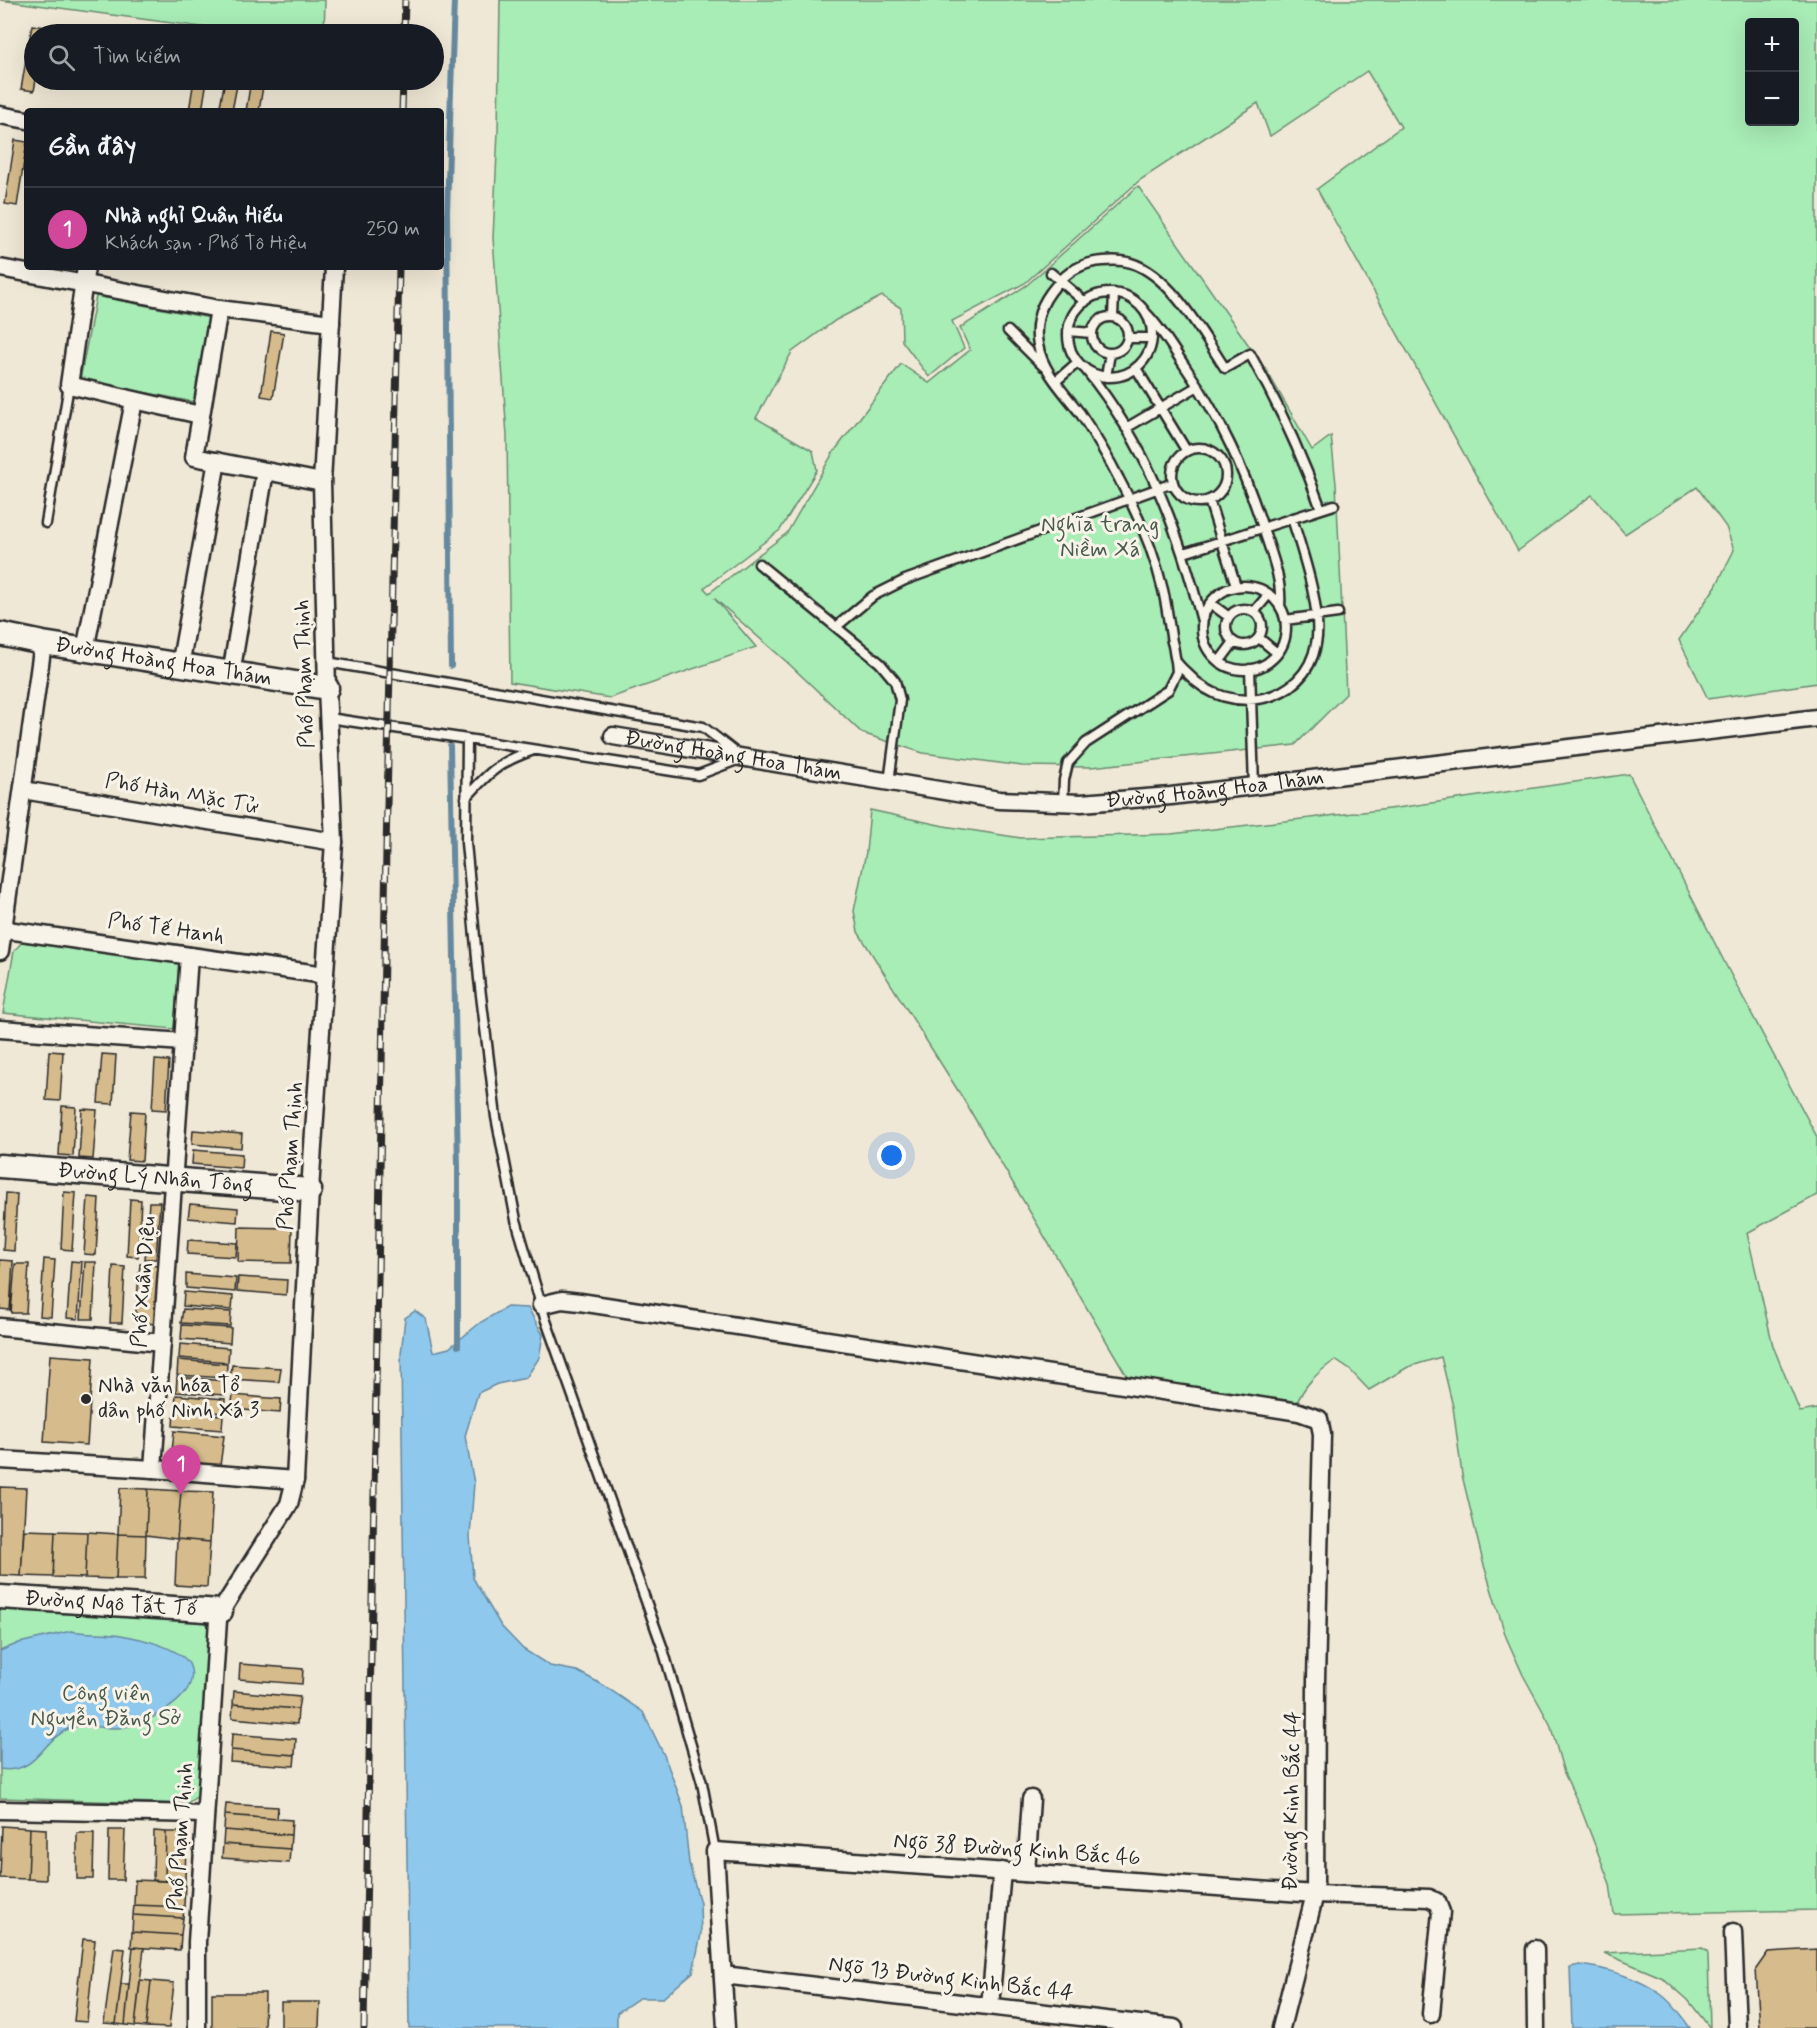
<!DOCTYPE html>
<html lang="vi">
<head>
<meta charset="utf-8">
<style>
  body { margin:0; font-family:Mynerve,sans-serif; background:#20242c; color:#f1f3f6 }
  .controls { position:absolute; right:18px; top:18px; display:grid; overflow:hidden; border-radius:6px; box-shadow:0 6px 24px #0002 }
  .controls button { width:54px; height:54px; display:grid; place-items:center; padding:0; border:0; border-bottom:2px solid #363941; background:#171b24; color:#f1f3f6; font:30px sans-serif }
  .you { position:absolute; left:892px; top:1156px; width:21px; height:21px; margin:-15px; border:4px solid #fff; border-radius:50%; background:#1a73e8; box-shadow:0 0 0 9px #1a73e833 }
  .badge { display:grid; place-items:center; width:39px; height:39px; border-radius:50%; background:#98999b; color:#fff; font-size:20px; font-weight:700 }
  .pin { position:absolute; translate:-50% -50px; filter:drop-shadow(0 2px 3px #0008) }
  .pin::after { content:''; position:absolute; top:32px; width:21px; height:18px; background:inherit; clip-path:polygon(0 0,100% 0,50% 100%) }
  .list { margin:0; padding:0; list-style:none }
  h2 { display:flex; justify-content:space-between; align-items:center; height:78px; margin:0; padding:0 24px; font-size:26px }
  h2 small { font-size:20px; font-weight:400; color:#9ea1a6 }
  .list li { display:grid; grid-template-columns:39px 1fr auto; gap:18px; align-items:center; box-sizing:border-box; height:84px; padding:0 24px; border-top:2px solid #363941 }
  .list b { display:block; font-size:22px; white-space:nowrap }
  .list p { margin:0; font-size:20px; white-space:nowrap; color:#9ea1a6 }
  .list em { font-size:20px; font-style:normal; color:#9ea1a6 }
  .icon { flex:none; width:33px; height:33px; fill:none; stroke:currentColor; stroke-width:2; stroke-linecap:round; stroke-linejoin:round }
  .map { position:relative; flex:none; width:1817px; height:2028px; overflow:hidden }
  .search { position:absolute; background:#171b24; box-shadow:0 6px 24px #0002; left:24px; top:24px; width:420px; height:66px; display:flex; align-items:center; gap:15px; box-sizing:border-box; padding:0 21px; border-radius:33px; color:#9ea1a6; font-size:22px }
  .panel { position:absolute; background:#171b24; box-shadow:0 6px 24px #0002; left:24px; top:108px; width:420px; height:162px; border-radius:6px }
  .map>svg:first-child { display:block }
</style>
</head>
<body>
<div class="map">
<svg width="1817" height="2028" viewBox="0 0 1817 2028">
  <rect width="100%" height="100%" fill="#f0e8d6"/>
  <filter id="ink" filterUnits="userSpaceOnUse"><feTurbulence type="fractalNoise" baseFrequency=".0167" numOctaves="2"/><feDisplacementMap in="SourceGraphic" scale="12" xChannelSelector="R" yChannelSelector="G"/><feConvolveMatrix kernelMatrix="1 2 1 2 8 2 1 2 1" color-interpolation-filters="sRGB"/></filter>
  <g filter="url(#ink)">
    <path fill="#a8ecb6" stroke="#6a8c70" stroke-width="1.5" fill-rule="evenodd" d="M0,0H325L324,34H254Z
      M500,0H1817V683L1708,699L1679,640L1716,586L1734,550L1726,527L1697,487L1625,534L1592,495L1518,551L1317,189L1401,127L1367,71L1270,136L1258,103L1140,180L1025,283L952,321L964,348L929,377L902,341L901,308L882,296L836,320L792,352L756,418L813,451L817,470L780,530L704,588L709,593L787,533L833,453L901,364L929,383L970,350L960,328L1027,285L1138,186L1268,373L1312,450L1331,436L1336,484L1346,694L1295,745L1091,767L1022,766L923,753L862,733L789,664L714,598L756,647L610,698L510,682L507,436L493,238L498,131ZM1750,22H1794V122H1750Z
      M96,296L210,318L194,402L80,380Z
      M1629,774L1729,971L1817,1137V1195L1747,1233L1773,1346L1800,1412L1817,1409V1910L1614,1914L1610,1884L1581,1809L1564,1773L1550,1724L1523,1675L1506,1637L1483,1562L1462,1475L1453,1407L1441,1357L1408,1367L1369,1390L1350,1370L1335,1360C1317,1373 1304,1385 1296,1405L1127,1376L962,1097L858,932L854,911L866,852L870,810L944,826L1021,838L1171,834L1397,808Z
      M22,942L180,962L174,1029L3,1013L14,951Z
      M0,1608L201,1616L211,1630L199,1795L186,1804L0,1798Z
      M1702,1948L1707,1951L1708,1955L1710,2028L1688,2000L1663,1978L1604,1953Z"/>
    <path fill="#8ec8ed" stroke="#66899f" stroke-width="1.5" d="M507,1307L528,1308L543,1335L539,1358L526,1378L497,1384L478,1393L465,1436L474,1483L470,1536L473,1578L501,1626L523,1649L550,1666L577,1671L603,1685L643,1712L664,1755L683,1806L689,1863L700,1903L701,1934L693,1972L663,1998H639L617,2013V2028H409L401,1354L405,1318L415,1311L426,1319L433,1352L449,1348L481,1322Z
      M71,1631C88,1634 105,1632 121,1635C139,1638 183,1648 190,1666C202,1699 142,1726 118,1728C100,1729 85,1722 68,1729C41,1741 37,1775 0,1769V1651L19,1643Z
      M1580,1965C1606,1968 1638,1978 1659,1993C1671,2001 1682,2016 1690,2028H1572L1570,1967Z"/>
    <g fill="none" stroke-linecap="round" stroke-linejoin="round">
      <path stroke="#66899f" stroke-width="6" d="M451,666L447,212L454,0
        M450,746L458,1167V1346"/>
    </g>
    <path fill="#d6bc8c" stroke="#2b2b2b" stroke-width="1.5" d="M32,25L45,27L44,34H34L36,80L34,91L21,89Z
      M194,80H207L202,111H189Z
      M225,80H238L232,111H219Z
      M251,80H264L259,111H246Z
      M15,140L27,142L17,206L5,204Z
      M271,331L284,333L273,398L261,396Z
      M49,1051L63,1052L60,1101L46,1100Z
      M102,1054L116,1055L113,1104L98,1103Z
      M155,1060L169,1061L166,1110L152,1109Z
      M62,1106L76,1107L73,1156L59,1155Z
      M82,1109L97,1110L93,1159L79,1158Z
      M131,1111L145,1112L142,1161L127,1160Z
      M193,1130L242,1134L241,1148L192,1144Z
      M193,1150L242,1154L241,1168L192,1164Z
      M64,1192L76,1193L72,1250L61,1249Z
      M6,1193L17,1194L14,1251L3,1250Z
      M88,1197L99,1198L96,1255L84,1254Z
      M130,1199L141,1200L138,1257L127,1256Z
      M149,1202H160L156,1259H145Z
      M190,1204L238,1208L237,1222L188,1218Z
      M239,1227L292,1228L291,1263L238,1262Z
      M188,1240L237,1243L236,1257L187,1254Z
      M44,1259L55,1260L51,1317L40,1316Z
      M0,1260L13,1261L10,1310L0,1309Z
      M71,1261L82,1262L78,1319L67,1318Z
      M85,1262H96L93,1319H81Z
      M15,1264H29L26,1313H11Z
      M140,1264L159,1266L155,1324L135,1322Z
      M113,1266L125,1267L122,1323H110Z
      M186,1274L236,1278L235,1292L186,1288Z
      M238,1277L287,1280L286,1295L237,1291Z
      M184,1292L233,1296L232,1310L183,1306Z
      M183,1309L231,1312L230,1326L181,1323Z
      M182,1325L231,1328L230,1343L181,1339Z
      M180,1344L229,1348L228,1362L179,1358Z
      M50,1355L93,1358L87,1445L44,1442Z
      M178,1360L227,1364L226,1378L177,1375Z
      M232,1365L281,1368L279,1382L230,1379Z
      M177,1377L226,1381L225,1395L176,1392Z
      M176,1395L225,1399L224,1413L175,1409Z
      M233,1395L281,1399L280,1413L231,1409Z
      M174,1412L223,1415L222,1430L173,1426Z
      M174,1431L224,1436L220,1466L177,1462L172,1453Z
      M0,1487L26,1488L21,1576L0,1575Z
      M120,1488L148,1489L146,1535L118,1534Z
      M148,1489L181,1491L177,1539L146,1535Z
      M181,1491L213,1492L210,1542L177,1539Z
      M24,1530L55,1531L53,1577L21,1576Z
      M55,1531L87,1532L85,1578L53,1577Z
      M87,1532L118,1534L116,1579L85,1578Z
      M118,1534L146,1535L145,1579H116Z
      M177,1539L210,1542L207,1587L175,1585Z
      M240,1664L303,1669L302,1684L239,1679Z
      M234,1691L300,1697L298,1709L233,1704Z
      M233,1704L298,1709L297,1724L232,1718Z
      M232,1734L296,1739L295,1755L231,1750Z
      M231,1750L295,1755L294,1766L230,1762Z
      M226,1804L278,1807L277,1819L225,1815Z
      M225,1815L292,1820L291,1835L224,1830Z
      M2,1826L30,1828L28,1879L0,1878Z
      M30,1828L46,1829V1880L28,1879Z
      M109,1830H125L123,1880H108Z
      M224,1830L291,1835L290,1849L223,1844Z
      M154,1831L166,1832L165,1881L153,1880Z
      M166,1832H178L186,1838L185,1882L165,1881Z
      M77,1833H94L93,1879H77Z
      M223,1844L290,1849L289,1863L222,1858Z
      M135,1880L185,1882L184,1907L134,1905Z
      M134,1905L184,1907L183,1918L133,1915Z
      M133,1915L183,1918L181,1935L132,1932Z
      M132,1932L181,1935L180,1950L131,1947Z
      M83,1939L95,1940L87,2022L74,2021Z
      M133,1947L144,1948L135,2026L125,2025Z
      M114,1948L125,1949L116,2024L104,2023Z
      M1817,1949V2028H1760L1756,1969L1768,1952Z
      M140,1980L151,1981L146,2027L135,2026Z
      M151,1981L174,1983L169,2028L146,2027Z
      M121,1984H129L125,2025L116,2024Z
      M212,1993H265L264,2028H212Z
      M281,2002H320L319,2028H281Z"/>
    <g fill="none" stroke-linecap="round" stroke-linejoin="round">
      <defs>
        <path id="lane" d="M1051,273L1085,302
          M1068 335a42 42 0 1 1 84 0a42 42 0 1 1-84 0Z
          M1146,313C1161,328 1172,347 1184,365C1221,419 1245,471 1265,534C1273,558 1282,581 1280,606
          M1092 335a18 18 0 1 1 36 0a18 18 0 1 1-36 0Z
          M1113,317L1114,293
          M1008,331L1043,366
          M1068,331L1092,333
          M1128,338H1152
          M1136,368L1186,450
          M1086,370C1147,445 1178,529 1202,621
          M1106,377L1110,353
          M1056,381L1078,362
          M1126,428L1198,386
          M1172 475a27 27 0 1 1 54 0a27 27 0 1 1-54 0Z
          M1209,500L1236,586
          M1292,518C1302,551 1323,611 1316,644C1305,705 1228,717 1189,675C1185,671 1179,666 1176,661C1174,655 1174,647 1172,642C1169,625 1167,607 1163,590C1154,552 1138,514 1119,479C1108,457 1094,434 1080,413C1064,392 1043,372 1038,345C1033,319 1043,298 1061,280C1072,269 1086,262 1103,261C1112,260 1122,260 1131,263C1171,275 1203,335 1225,368L1250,354C1280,407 1301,452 1321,509
          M46,523L69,385
          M1184,553L1334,505
          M759,564L880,663L895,681L900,700L889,782
          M1202 628a42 42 0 1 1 84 0a42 42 0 1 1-84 0Z
          M1210,603L1229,617
          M1226 627a18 18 0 1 1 36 0a18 18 0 1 1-36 0Z
          M1254,612L1269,594
          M1285,620L1338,613
          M836,627L873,596L905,580L1173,483
          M1259,638L1277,653
          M327,662L703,727L735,752
          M1219,662L1234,642
          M1250,669L1254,786
          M329,718L467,739
          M466,798C488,773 499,762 531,751
          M1063,803L1064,780L1068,763L1086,743L1168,690L1177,672L1176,661
          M715,1851L702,1783L663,1649L545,1318L516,1220L496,1117L479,979L466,843L467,739L698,775L737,760"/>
        <g id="street">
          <path d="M0,115L27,120"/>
          <path d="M86,267L69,385L200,415"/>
          <path d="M0,268L219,309L331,323"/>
          <path d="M219,309L194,457L322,482"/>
          <path d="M85,650L134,401"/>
          <path d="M180,666L217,461"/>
          <path d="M231,674L265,471"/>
          <path id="s1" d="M613,736L999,800L1081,803L1171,796L1817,718"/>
          <path d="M23,790L334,842"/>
          <path d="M0,929L325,975"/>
          <path d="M0,951L43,643"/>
          <path d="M0,1029L183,1042"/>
          <path d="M541,1305L562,1300L580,1302L1299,1412L1319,1419L1322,1434L1316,1680L1315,1894L1281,2028"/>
          <path d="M0,1327L162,1343"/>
          <path d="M0,1460L153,1469L295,1480"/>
          <path d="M153,1469L189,956"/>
          <path d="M0,1810L205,1814"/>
          <path d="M1026,1873L1031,1799"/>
          <path d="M1733,1932L1737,2028"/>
          <path d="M1535,1949L1536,2028"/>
          <path d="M723,1975L1174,2028"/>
          <path d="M990,2006L1002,1871"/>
          <path d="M197,2028V1942L218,1620L221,1611L289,1504L295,1480L310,1190L334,842L327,688L322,482L334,267"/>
          <path d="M726,2028L715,1851L1315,1894L1429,1898L1437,1902L1441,1912L1431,2014"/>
        </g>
        <g id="secondary">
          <path id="s2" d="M0,634L43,643L327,688"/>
          <path id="s3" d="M0,1166L310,1190"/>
          <path id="s4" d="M0,1597L221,1611"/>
        </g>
      </defs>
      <use href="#lane" stroke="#2b2b2b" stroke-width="13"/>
      <use href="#street" stroke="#2b2b2b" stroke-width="21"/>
      <use href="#secondary" stroke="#2b2b2b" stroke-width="27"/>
      <use href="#lane" stroke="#f7f3e8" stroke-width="8"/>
      <use href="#street" stroke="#f7f3e8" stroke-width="16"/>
      <use href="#secondary" stroke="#f7f3e8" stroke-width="22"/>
      <defs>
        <path id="rail" d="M404,34L405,0
          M402,111L403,80
          M364,2028L386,850L399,267"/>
      </defs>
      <use href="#rail" stroke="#2b2b2b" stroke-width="7"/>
      <use href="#rail" stroke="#f7f3e8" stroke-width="4.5" stroke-dasharray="14" stroke-linecap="butt"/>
    </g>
  </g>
  <circle fill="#2b2b2b" stroke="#f7f3e8" stroke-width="2" cx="86" cy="1399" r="6"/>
  <g text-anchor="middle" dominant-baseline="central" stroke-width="6" stroke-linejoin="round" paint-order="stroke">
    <g font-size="22" fill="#4a5b4e" stroke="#f7f3e8">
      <text x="1100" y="525">Nghĩa trang<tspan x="1100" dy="25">Niềm Xá</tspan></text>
      <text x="106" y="1694">Công viên<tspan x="106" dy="25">Nguyễn Đăng Sở</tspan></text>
    </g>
    <g font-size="22" fill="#2b2b2b" stroke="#f7f3e8">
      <text stroke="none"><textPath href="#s2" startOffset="166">Đường Hoàng Hoa Thám</textPath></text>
      <text transform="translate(305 674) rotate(-92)">Phố Phạm Thịnh</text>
      <text stroke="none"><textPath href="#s1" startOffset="122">Đường Hoàng Hoa Thám</textPath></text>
      <text stroke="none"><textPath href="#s1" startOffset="608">Đường Hoàng Hoa Thám</textPath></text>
      <text transform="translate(182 794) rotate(10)">Phố Hàn Mặc Tử</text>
      <text transform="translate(166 929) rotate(8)">Phố Tế Hanh</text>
      <text transform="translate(291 1156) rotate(-86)">Phố Phạm Thịnh</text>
      <text stroke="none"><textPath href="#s3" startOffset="156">Đường Lý Nhân Tông</textPath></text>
      <text transform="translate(144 1282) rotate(-86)">Phố Xuân Diệu</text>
      <text stroke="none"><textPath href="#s4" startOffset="111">Đường Ngô Tất Tố</textPath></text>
      <text transform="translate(1292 1801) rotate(-89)">Đường Kinh Bắc 44</text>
      <text transform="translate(181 1837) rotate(-86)">Phố Phạm Thịnh</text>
      <text transform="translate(1017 1850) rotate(4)">Ngõ 38 Đường Kinh Bắc 46</text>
      <text transform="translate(951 1979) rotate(7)">Ngõ 13 Đường Kinh Bắc 44</text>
    </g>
    <g font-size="22" fill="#2b2b2b" stroke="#f7f3e8" text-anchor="start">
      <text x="98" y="1386">Nhà văn hóa Tổ<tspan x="98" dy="25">dân phố Ninh Xá 3</tspan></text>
    </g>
  </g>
</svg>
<div class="controls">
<button>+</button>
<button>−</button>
</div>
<div class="you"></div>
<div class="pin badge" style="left:181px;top:1495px;background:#d1479c">1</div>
<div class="search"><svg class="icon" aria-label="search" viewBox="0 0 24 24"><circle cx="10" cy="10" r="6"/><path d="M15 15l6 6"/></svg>Tìm kiếm</div>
<section class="panel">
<h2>Gần đây<small></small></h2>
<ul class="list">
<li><span class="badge" style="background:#d1479c">1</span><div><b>Nhà nghỉ Quân Hiếu</b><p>Khách sạn · Phố Tô Hiệu</p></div><em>250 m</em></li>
</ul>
</section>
</div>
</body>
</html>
